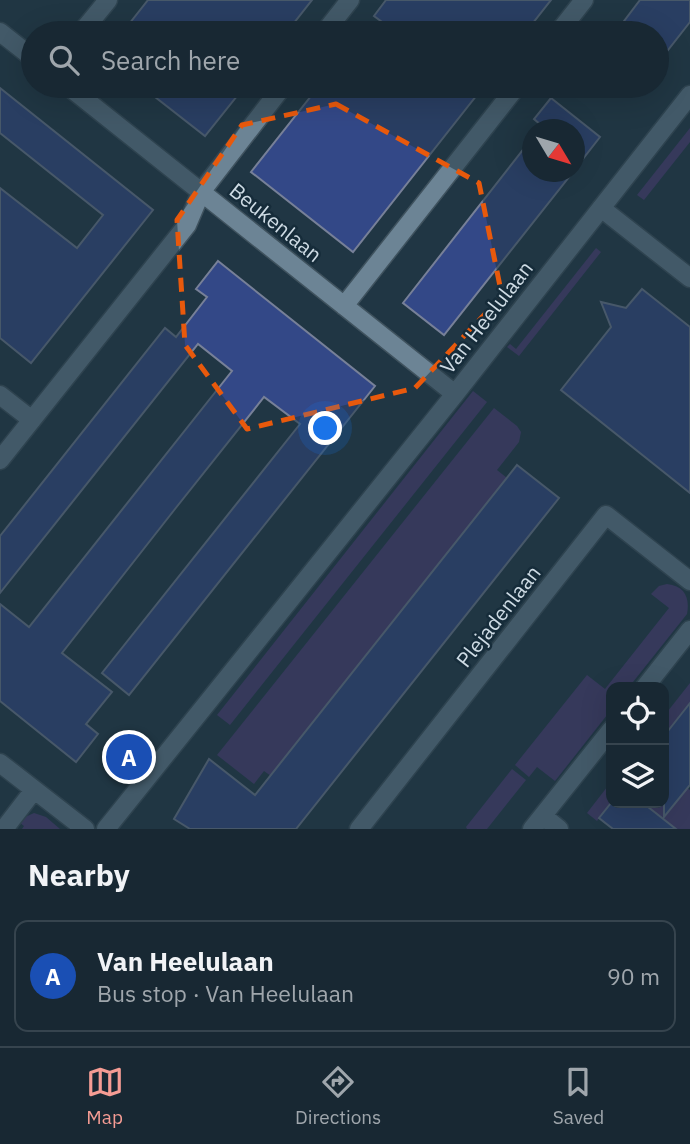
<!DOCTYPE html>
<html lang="en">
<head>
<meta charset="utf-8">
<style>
  body { margin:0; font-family:"IBM Plex Sans",sans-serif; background:#25343f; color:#f1f3f6 }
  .controls { position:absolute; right:21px; bottom:21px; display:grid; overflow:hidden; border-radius:14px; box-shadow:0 7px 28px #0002 }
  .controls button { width:63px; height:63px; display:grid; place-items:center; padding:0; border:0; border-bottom:2px solid #36444e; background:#182833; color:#f1f3f6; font:35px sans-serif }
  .compass { position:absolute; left:522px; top:119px; width:63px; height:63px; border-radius:50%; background:#182833; box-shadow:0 7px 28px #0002; rotate:128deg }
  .you { position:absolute; left:326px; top:429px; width:24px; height:24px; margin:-18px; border:5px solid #fff; border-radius:50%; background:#1a73e8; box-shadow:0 0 0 10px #1a73e833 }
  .badge { display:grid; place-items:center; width:46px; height:46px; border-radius:50%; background:#f59c94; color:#fff; font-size:23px; font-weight:700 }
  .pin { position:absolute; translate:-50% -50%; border:4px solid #fff; box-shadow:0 2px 7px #0006 }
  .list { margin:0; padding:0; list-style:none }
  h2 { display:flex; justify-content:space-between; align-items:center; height:91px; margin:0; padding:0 28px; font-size:30px }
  h2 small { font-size:23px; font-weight:400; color:#9fa6ac }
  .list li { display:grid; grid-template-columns:46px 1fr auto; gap:21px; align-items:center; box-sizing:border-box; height:112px; margin:0 14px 14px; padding:0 14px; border:2px solid #36444e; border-radius:14px }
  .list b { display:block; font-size:26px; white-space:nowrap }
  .list p { margin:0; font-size:23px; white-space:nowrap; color:#9fa6ac }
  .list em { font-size:23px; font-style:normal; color:#9fa6ac }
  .icon { flex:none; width:38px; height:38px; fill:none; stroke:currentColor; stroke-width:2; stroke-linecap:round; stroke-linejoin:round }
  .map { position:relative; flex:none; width:690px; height:829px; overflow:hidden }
  .search { position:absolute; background:#182833; box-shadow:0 7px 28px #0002; left:21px; right:21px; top:21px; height:77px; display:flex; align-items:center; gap:18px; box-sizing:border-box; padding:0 24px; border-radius:38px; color:#9fa6ac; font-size:26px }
  .sheet { height:217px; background:#182833 }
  nav { display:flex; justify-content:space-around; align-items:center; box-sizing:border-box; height:98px; border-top:2px solid #36444e; background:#182833; font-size:19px; color:#9fa6ac }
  nav a { display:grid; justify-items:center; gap:4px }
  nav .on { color:#f59c94 }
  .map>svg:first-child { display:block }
</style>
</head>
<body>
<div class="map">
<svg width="690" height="829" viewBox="0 0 690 829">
  <rect width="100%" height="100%" fill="#203644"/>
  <path fill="#503c79" d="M690,128V142L644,200L637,195Z
    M596,248L601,252L519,356L507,347L510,344L516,349Z
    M473,391L487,402L230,725L217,715Z
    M494,408L517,426L521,432L519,442L497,470L507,478L271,776L264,771L254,784L217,755Z
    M667,584C685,586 690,598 687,614L629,687H611V710L555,781L537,767L529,777L515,765L587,675L605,689L669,608L651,594L659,586Z
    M690,683V703L664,736V716Z
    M512,769L526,780L487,829H467L466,827Z
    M664,769L690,790V829H676L643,803H664Z
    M611,782V802L597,821L587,813Z
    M34,813L46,817L60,829H22L24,826L20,823L23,818Z"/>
  <path fill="#334887" stroke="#778098" stroke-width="2" d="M148,0H312L286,33H122Z
    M386,0H551L525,33H397L374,16Z
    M640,0H690V22L657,64V33H615Z
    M141,86H245L205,136Z
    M319,86H484L353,252L251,172Z
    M0,88L153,210L31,363L0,338V188L77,248L103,215L0,133Z
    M551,98L600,137L575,169V130H547L534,119Z
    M533,137V172H573L444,335L403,303Z
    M218,261L375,386L129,695L102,673L300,424L264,397L175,509L62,653L112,692L86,724L98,734L76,762L0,701V604L29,627L232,371L198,344L0,593V536L165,328L176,337L207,297L196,289Z
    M642,289L690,327V493L561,390L611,327L601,302L626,308Z
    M517,465L559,498L296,829H190L174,819L209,759L255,795Z
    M690,703V785L664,817V736Z
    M611,803H643L676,829H613L599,818Z"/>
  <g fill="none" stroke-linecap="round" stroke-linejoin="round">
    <defs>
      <path id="street" d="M0,32L33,58
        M81,33L108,0
        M324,33L350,0
        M558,33L584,0
        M68,86L455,394
        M601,208L690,278
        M344,306L517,86
        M0,395L32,420
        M0,460L187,225L201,192L283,86
        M645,687L690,630
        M0,763L85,829
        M543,816L559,829
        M4,829L34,790
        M106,829L455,394L690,95
        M359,829L606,515L690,581
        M532,829L611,730"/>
    </defs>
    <use href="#street" stroke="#3f525e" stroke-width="21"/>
    <use href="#street" stroke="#6c8495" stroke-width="18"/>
  </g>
  <path d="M0 0H690V829H0ZM336,104L479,183L502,296L415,388L247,429L185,345L177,220L242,125Z" fill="#203644" fill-opacity=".55" fill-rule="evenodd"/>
  <path fill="none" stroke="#e8590c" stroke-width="5" stroke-dasharray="14 9" stroke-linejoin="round" d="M336,104L479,183L502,296L415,388L247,429L185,345L177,220L242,125Z"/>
  <g text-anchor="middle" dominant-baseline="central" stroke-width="5" stroke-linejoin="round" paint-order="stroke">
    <g font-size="21" fill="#cedbe4" stroke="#162c3a">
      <text transform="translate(276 222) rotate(39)">Beukenlaan</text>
      <text transform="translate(486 317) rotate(-52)">Van Heelulaan</text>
      <text transform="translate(498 616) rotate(-52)">Plejadenlaan</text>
    </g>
  </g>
</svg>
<div class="controls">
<button><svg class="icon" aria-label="locate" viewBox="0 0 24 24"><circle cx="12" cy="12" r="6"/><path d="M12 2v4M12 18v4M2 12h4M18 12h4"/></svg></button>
<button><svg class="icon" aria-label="layers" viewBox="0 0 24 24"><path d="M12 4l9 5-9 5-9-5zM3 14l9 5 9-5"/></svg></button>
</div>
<svg class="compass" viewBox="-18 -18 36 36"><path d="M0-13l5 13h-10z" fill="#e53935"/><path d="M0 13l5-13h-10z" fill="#9fa6ac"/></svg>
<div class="you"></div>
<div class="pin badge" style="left:129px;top:757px;background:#1a4fb4">A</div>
<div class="search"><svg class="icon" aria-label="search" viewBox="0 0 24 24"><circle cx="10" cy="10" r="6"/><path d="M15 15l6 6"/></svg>Search here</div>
</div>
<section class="sheet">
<h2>Nearby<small></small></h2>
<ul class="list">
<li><span class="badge" style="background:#1a4fb4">A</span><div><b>Van Heelulaan</b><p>Bus stop · Van Heelulaan</p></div><em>90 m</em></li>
</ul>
</section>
<nav>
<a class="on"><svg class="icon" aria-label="map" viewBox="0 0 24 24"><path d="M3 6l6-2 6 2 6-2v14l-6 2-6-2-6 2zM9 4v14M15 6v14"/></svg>Map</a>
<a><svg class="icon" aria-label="directions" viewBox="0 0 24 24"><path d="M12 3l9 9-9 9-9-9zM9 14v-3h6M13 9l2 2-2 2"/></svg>Directions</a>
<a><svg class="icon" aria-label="saved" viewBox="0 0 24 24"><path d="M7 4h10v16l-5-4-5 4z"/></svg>Saved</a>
</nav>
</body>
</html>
